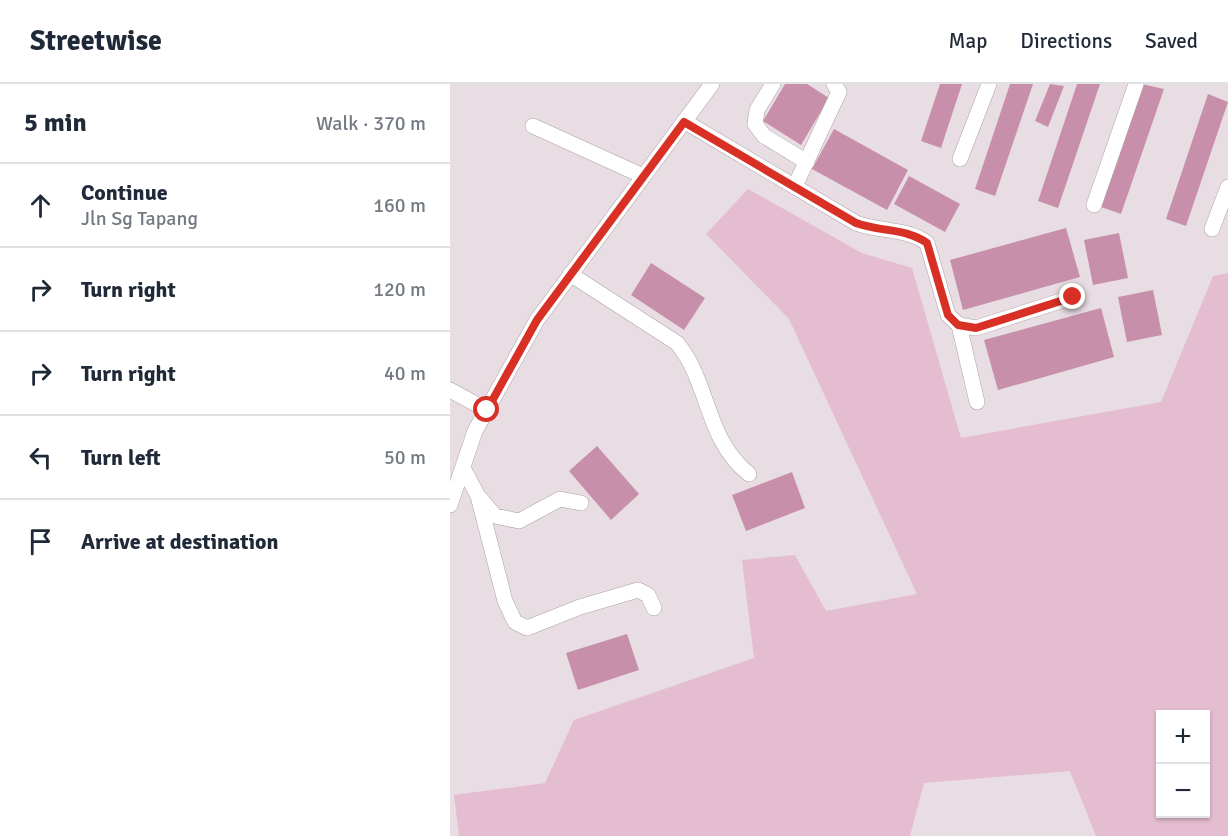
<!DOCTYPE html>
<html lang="en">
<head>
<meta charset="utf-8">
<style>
  body { margin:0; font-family:Signika,sans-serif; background:#f2f2f3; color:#1f2937 }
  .controls { position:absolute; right:18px; bottom:18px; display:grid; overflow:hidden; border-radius:0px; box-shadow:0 2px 4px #0004 }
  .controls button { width:54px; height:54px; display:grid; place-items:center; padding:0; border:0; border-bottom:2px solid #e0e1e3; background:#fff; color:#1f2937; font:30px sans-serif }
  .stop { position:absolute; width:18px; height:18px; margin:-14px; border:4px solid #d93025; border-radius:50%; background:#fff }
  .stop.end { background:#d93025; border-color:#fff; box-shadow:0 2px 6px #0008 }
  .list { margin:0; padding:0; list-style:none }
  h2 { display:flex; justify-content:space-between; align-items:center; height:78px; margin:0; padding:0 24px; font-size:26px }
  h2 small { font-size:20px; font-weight:400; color:#747a83 }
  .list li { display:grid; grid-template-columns:39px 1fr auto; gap:18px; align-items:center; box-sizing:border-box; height:84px; padding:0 24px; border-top:2px solid #e0e1e3 }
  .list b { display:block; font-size:22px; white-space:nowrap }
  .list p { margin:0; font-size:20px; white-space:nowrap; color:#747a83 }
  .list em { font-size:20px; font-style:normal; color:#747a83 }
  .icon { flex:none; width:33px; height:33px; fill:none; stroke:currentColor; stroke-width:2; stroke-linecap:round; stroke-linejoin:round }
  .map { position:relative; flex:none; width:778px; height:752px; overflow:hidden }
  header { display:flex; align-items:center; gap:36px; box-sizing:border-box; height:84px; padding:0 30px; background:#fff; border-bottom:2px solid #e0e1e3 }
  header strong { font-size:28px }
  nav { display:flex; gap:33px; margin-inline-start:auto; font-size:21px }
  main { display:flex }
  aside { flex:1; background:#fff }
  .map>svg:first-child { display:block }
</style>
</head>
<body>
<header>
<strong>Streetwise</strong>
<nav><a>Map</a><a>Directions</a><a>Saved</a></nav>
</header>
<main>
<aside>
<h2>5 min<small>Walk · 370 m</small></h2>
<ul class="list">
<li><svg class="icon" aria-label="ahead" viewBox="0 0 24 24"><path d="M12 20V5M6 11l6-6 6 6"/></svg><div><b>Continue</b><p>Jln Sg Tapang</p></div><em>160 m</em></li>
<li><svg class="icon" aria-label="right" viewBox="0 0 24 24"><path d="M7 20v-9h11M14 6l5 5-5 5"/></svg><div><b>Turn right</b></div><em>120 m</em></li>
<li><svg class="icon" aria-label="right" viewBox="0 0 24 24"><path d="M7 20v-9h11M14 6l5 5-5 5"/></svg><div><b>Turn right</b></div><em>40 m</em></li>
<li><svg class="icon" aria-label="left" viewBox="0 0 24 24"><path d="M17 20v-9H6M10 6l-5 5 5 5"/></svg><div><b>Turn left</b></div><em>50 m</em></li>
<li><svg class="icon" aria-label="arrive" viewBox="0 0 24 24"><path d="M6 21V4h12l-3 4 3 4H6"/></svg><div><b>Arrive at destination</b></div></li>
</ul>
</aside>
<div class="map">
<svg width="778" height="752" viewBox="0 0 778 752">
  <rect width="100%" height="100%" fill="#e8dde2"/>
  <path fill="#e5bdd0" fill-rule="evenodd" d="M298,105L412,169L462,184L511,354L711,318L763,192L778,189V752H646L620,687L474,699L460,752H9L4,711L95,699L124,636L304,574L292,476L345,471L376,527L467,510L339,235L256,150ZM710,630H756V730H710Z"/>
  <path fill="#c88fab" d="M335,0H357L379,14L351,61L313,37Z
    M490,0H512L491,64L471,57Z
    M560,0H583L545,112L525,105Z
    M600,0L614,2L598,43L585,37Z
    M627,0H650L608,124L588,117Z
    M692,0L714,5L671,130L651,123Z
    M758,10L778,18L736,142L716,135Z
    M384,45L458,86L437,126L362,85Z
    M459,92L510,120L495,148L444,120Z
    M616,144L630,193L513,226L500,176Z
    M669,149L678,194L643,201L634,156Z
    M201,179L255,214L234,246L181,211Z
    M703,206L712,251L677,258L668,213Z
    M651,224L664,273L548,306L534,256Z
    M147,362L189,410L161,436L119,387Z
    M342,388L355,424L296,447L282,411Z
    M177,550L189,586L128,606L116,569Z"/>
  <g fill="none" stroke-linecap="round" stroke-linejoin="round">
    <defs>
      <path id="minor" d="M323,0L307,26L305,40L314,52L357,78
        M234,37L406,139C430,148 457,144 477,159L498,231L509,241L526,244L623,213
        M83,42L193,92
        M510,75L539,0
        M345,102L389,8L384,0
        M644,121L686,0
        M762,145L778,103
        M120,190L227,259C260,299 255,355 299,390
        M509,241L527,318
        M0,306L37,326
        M13,384L28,412L55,517L65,538L77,544L130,523L188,506L198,511L204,524
        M30,414L45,432L69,437L110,415L131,419
        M0,421L25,347L87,236L262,0"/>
    </defs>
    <use href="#minor" stroke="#aca2a7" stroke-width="16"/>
    <use href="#minor" stroke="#fff" stroke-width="15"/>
  </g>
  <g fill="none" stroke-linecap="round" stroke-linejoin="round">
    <path stroke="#d93025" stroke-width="8" d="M37,326L87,236L234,38L406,139C430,148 457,144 477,159L498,231L508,241L526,244L623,213"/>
  </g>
</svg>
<div class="controls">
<button>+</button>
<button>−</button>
</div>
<div class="stop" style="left:37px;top:326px"></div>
<div class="stop end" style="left:623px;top:213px"></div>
</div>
</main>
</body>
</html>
